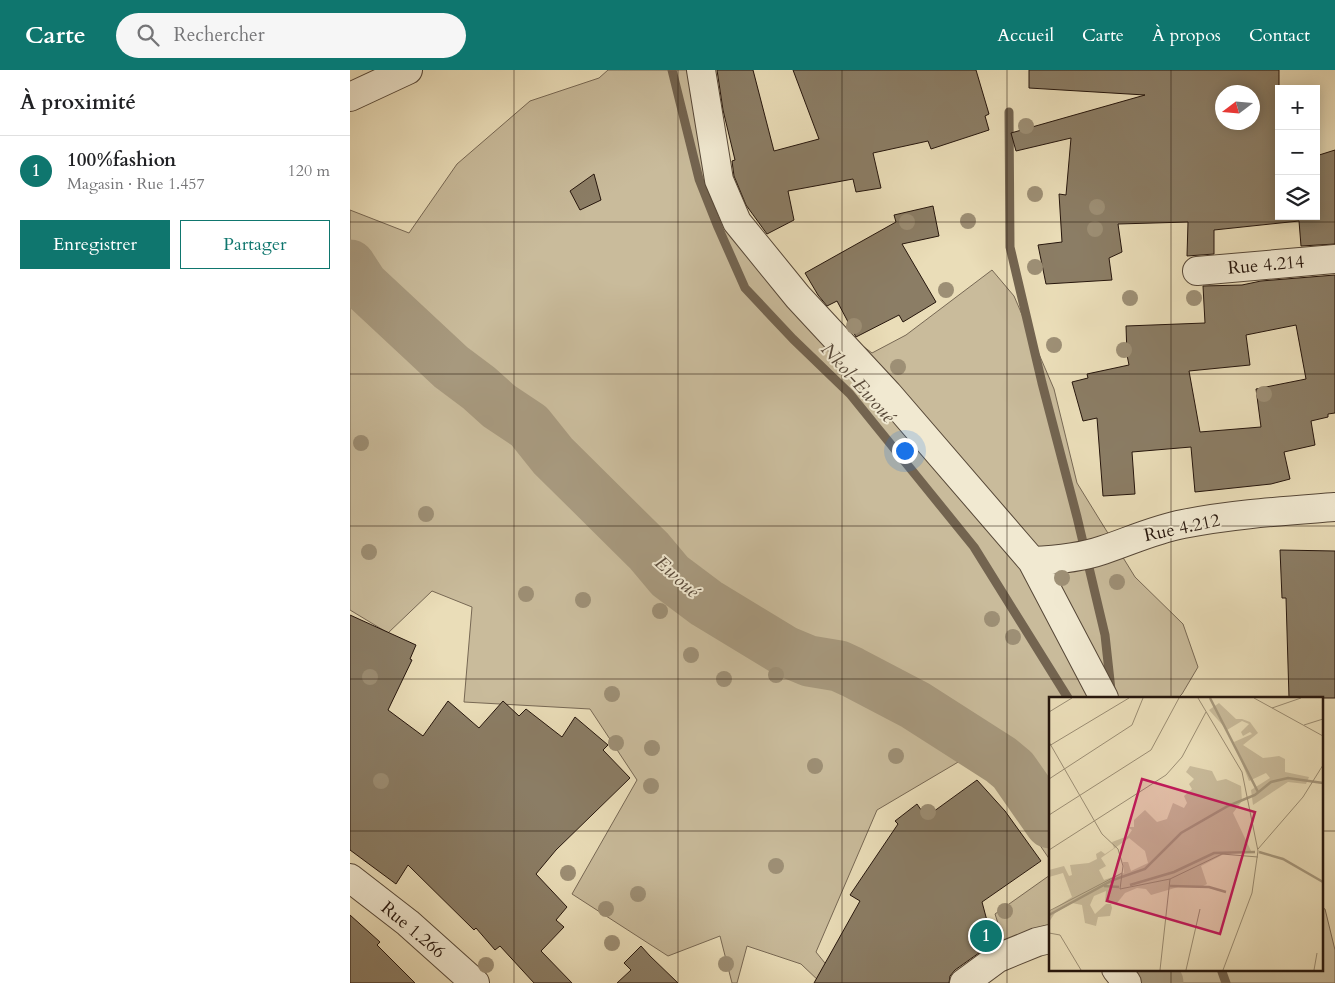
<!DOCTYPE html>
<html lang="fr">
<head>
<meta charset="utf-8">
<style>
  body { margin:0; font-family:Cardo,serif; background:#f6f6f6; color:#202124 }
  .controls { position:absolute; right:15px; top:15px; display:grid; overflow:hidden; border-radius:0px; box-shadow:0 2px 12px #0003 }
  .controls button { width:45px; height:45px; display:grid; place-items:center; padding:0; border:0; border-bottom:1px solid #e0e0e0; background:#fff; color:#202124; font:25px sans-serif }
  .compass { position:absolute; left:865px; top:15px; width:45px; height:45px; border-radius:50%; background:#fff; box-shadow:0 2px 12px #0003; rotate:254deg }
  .you { position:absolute; left:554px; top:380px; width:18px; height:18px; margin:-12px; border:4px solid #fff; border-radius:50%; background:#1a73e8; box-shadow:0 0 0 8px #1a73e833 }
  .badge { display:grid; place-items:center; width:32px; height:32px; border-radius:50%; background:#0f766e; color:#fff; font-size:16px; font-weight:700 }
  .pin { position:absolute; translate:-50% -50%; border:2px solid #fff; box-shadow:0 1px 5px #0006 }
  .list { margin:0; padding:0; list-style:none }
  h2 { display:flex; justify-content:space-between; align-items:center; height:65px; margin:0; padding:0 20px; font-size:21px }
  h2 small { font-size:16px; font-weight:400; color:#757577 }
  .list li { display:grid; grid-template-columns:32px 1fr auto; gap:15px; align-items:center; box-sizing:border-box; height:70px; padding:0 20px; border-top:1px solid #e0e0e0 }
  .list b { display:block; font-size:19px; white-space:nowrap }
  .list p { margin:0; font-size:16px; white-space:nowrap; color:#757577 }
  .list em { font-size:16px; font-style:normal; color:#757577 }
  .actions { display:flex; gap:10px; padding:15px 20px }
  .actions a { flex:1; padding:11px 0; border:1px solid #0f766e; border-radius:0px; text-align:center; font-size:18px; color:#0f766e }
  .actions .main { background:#0f766e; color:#fff }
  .icon { flex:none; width:28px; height:28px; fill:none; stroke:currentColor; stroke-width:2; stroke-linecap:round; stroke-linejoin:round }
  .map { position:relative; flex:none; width:985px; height:913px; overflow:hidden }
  header { display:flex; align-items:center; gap:30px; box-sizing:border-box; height:70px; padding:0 25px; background:#0f766e; color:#fff }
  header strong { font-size:24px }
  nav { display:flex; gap:28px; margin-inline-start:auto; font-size:18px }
  .search { width:350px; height:45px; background:#f6f6f6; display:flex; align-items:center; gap:12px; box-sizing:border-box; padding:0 18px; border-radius:28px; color:#757577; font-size:19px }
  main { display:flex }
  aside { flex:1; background:#fff }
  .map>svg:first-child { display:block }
</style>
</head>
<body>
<header>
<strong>Carte</strong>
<div class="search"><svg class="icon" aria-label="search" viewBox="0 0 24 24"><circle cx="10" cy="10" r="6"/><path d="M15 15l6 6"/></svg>Rechercher</div>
<nav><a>Accueil</a><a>Carte</a><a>À propos</a><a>Contact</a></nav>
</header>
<main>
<aside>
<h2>À proximité<small></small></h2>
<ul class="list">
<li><span class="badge">1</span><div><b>100%fashion</b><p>Magasin · Rue 1.457</p></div><em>120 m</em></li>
</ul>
<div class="actions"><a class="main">Enregistrer</a><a>Partager</a></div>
</aside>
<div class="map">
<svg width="985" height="913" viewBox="0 0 985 913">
  <rect width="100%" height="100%" fill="#eaddb8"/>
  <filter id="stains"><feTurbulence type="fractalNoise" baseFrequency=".004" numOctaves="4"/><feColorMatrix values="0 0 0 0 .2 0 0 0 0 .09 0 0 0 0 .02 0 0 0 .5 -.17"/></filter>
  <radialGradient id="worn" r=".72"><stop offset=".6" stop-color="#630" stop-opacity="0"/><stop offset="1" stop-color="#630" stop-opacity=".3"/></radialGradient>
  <path fill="#c9bb9b" stroke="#776854" d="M258,0H346L370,124L484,254L522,283L556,265L642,200L664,226L704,319L727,413L785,507L833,554L848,597L832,624L828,628H700V790L647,712L633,698L615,688L527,740L466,882L491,913H471L451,894L397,876L387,913H382L370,866L318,886L222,824L287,710L240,639L114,632L122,537L82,521L38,563L0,540V140L59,163L107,94L180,31L249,8Z
    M700,805V861L655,875L645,844Z
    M971,837L975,839L985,880V913H791L781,899H971Z"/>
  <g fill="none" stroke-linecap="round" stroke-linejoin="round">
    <path stroke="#736450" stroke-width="9" d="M322,0L349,109L368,157L395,218L443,269L500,324L624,477L718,628
      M659,42L660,177L692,313L727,447L755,565L761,620
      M871,899L876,913"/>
    <path stroke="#a7997e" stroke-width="51" d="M0,195L13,215L101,297L129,318L149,336L179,356L203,386L299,481L320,506L356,533L435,581L459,591L489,596L502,602L565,635L651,690L663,700L700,753
      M797,899L808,913"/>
  </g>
  <path fill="#8b7d65" stroke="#25150c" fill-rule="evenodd" d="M367,0H403L424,81L469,69L443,0H626L639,44L635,46L639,60L581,79L578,71L523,83L531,118L506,122L503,109L438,121L444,150L417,164L396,135L384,106L382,91L385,90L373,40Z
    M679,0H929V146H966V86L985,80V174L951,176L949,151L864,160V184L837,186L838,152L768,154L772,182L759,188L762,210L696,214L688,175L712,172L709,124L716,125L721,68L666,81L661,63L795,25L679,18ZM872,22H902V52H872Z
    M244,104L251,130L230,140L220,121Z
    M583,136L589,166L552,174L586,232L553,252L549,245L506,267L487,231L477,236L468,225L455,203L546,152L544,145Z
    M985,205V343L978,344V347L961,351L965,375L934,382L940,409L921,414L845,422L841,377L782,382L785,424L753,426L747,348L733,351L722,312L738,308L737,304L779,295L777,285L776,256L855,253L853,216L892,215L911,211ZM946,255L956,309L906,319L911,357L850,362L839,301L900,295L896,265Z
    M930,480L985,481V628H939L936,528H932Z
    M0,545L66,575L60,589L62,590L38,640L73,666L98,631L129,658L153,631L169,646L176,639L212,667L225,647L258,675L253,680L280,708L206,780L186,804L217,837L206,850L214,857L191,881L222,913H184L150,876L145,880L126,858L124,860L58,795L46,814L0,780Z
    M627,710L655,741L691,791L632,832L643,873L605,900L600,906L599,913H464L510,831L500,825L548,754L545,751L567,734L576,747Z
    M0,845L30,872L27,875L65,913H0Z
    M291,876L300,886L328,913H267L281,900L274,893Z"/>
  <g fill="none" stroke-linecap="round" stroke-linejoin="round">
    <defs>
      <path id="minor" d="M351,0L369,110L387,152L448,227L538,324L682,491L754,628
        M0,27L58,0
        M847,201L985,189
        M682,491C706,490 730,488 753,480C780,471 806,459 833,454C883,444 934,441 985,437
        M0,808L58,853L125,913
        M766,899L777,913
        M614,913L648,888L687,872L700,869"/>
    </defs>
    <use href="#minor" stroke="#564737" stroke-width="30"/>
    <use href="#minor" stroke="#f1e9d1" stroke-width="28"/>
  </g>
  <g fill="#9d8f75">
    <circle cx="676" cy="56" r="8"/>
    <circle cx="685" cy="124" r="8"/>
    <circle cx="747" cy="137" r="8"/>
    <circle cx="618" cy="151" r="8"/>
    <circle cx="557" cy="152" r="8"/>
    <circle cx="745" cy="159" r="8"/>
    <circle cx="685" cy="197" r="8"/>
    <circle cx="596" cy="220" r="8"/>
    <circle cx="780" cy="228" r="8"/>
    <circle cx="844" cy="228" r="8"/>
    <circle cx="504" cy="256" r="8"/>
    <circle cx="704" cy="275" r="8"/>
    <circle cx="774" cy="280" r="8"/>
    <circle cx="548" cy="297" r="8"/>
    <circle cx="914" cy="324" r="8"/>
    <circle cx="11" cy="373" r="8"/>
    <circle cx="76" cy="444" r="8"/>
    <circle cx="19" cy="482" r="8"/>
    <circle cx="712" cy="508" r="8"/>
    <circle cx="767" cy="512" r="8"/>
    <circle cx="176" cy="524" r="8"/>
    <circle cx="233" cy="530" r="8"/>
    <circle cx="310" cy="541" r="8"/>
    <circle cx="642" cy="549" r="8"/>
    <circle cx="663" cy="567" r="8"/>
    <circle cx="341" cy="585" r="8"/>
    <circle cx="426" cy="605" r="8"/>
    <circle cx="20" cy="607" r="8"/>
    <circle cx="374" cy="609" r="8"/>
    <circle cx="262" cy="624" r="8"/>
    <circle cx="266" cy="673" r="8"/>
    <circle cx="302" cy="678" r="8"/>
    <circle cx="546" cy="686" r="8"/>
    <circle cx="465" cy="696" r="8"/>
    <circle cx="31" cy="711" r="8"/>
    <circle cx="301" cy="716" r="8"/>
    <circle cx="578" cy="742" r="8"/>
    <circle cx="426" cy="796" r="8"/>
    <circle cx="218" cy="803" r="8"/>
    <circle cx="288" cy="824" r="8"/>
    <circle cx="256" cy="839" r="8"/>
    <circle cx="655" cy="841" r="8"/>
    <circle cx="262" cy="873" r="8"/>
    <circle cx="376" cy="894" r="8"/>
    <circle cx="136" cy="895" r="8"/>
  </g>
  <path fill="none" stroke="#25150c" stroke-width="1" stroke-opacity="0.55" d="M164,0V913M328,0V913M492,0V913M657,0V913M821,0V628M0,152H985M0,304H985M0,456H985M0,609H985M0,761H700M971,761H985M821,899V913"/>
  <g text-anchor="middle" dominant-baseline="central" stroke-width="4" stroke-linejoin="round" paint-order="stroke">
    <g font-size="18" fill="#25150c" stroke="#f1e9d1">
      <text transform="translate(916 195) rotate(-5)">Rue 4.214</text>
      <text transform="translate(832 458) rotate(-12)">Rue 4.212</text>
      <text transform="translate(63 860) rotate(40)">Rue 1.266</text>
    </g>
    <g font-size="19" font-style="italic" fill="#594a3a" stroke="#f1e9d1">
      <text transform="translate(508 313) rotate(48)">Nkol-Ewoué</text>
      <text transform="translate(327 507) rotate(42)">Ewoué</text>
    </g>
  </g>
  <g transform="translate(699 627)">
    <rect width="274" height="274" fill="#eaddb8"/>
    <path d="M170,6L187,22H193L201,25L209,36L194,48L214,61L230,59L236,62V75L260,80L257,87L239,85L204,108L202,93L221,81L217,76L200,84L185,45L203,37L201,35L194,39L192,35L200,27L193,24L178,33L160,13ZM141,69L163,74L168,84L177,82L192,89L193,104L184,116L203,156H177L152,169L158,187L154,189L129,190L102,198L97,192L88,191L76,196L68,206L56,205L57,194L45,199L41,208L46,217L57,207H62L63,211L61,219L49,220L47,229L36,226L33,208L23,206L6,216L0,225V215L23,200L14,176L0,180V173L15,169L20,179L23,178L21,168L40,166L48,162L47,157L52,154L56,157L65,151L63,145L79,139L83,133L78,130H85V123L96,113L108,125L118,122L124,106L135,111L138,106L135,99L143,92L140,87L145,82L137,75ZM80,141L96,154L99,166L82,174L79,165H74L75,176L55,183L50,173L57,169L52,161Z" fill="#c9bb9b" fill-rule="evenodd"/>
    <path fill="none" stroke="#a7997e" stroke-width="2.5" d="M161,1L209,95M210,155L234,162L274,185M81,188L125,175L165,156L206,155M55,189L70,190M121,189L160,190L177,195M0,218L64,183L96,172L132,136L179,109L206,98L222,85L239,81L274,86"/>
    <path fill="none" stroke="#9b8d73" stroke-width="1" d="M149,1L193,75L209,154L203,196L174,273M205,1L274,39M223,11L252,1M0,15L23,1M255,28L274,22M0,45L53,137L69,152L74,169L71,192L121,182L173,157L209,160M0,49L80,1M0,82L83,28L94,1M0,118L102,53L130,1M209,152L254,100L274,68M0,153L117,78L133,60L157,15M0,214L73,176M0,236L11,238L32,273M111,273L121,182M137,273L151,212M265,273L268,256"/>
    <path fill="#c2185b" fill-opacity="0.15" stroke="#c2185b" stroke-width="2.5" d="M93,82L206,115L171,237L58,204Z"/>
    <rect width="274" height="274" fill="none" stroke="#25150c" stroke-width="2.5"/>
  </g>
  <rect width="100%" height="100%" filter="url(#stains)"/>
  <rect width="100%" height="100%" fill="url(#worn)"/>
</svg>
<div class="controls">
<button>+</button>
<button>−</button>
<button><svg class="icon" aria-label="layers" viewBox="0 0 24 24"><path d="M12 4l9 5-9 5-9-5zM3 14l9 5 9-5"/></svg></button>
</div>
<svg class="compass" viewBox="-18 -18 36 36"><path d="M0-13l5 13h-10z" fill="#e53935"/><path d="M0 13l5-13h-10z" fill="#757577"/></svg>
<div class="you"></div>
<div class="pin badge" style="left:636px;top:866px">1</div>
</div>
</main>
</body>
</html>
